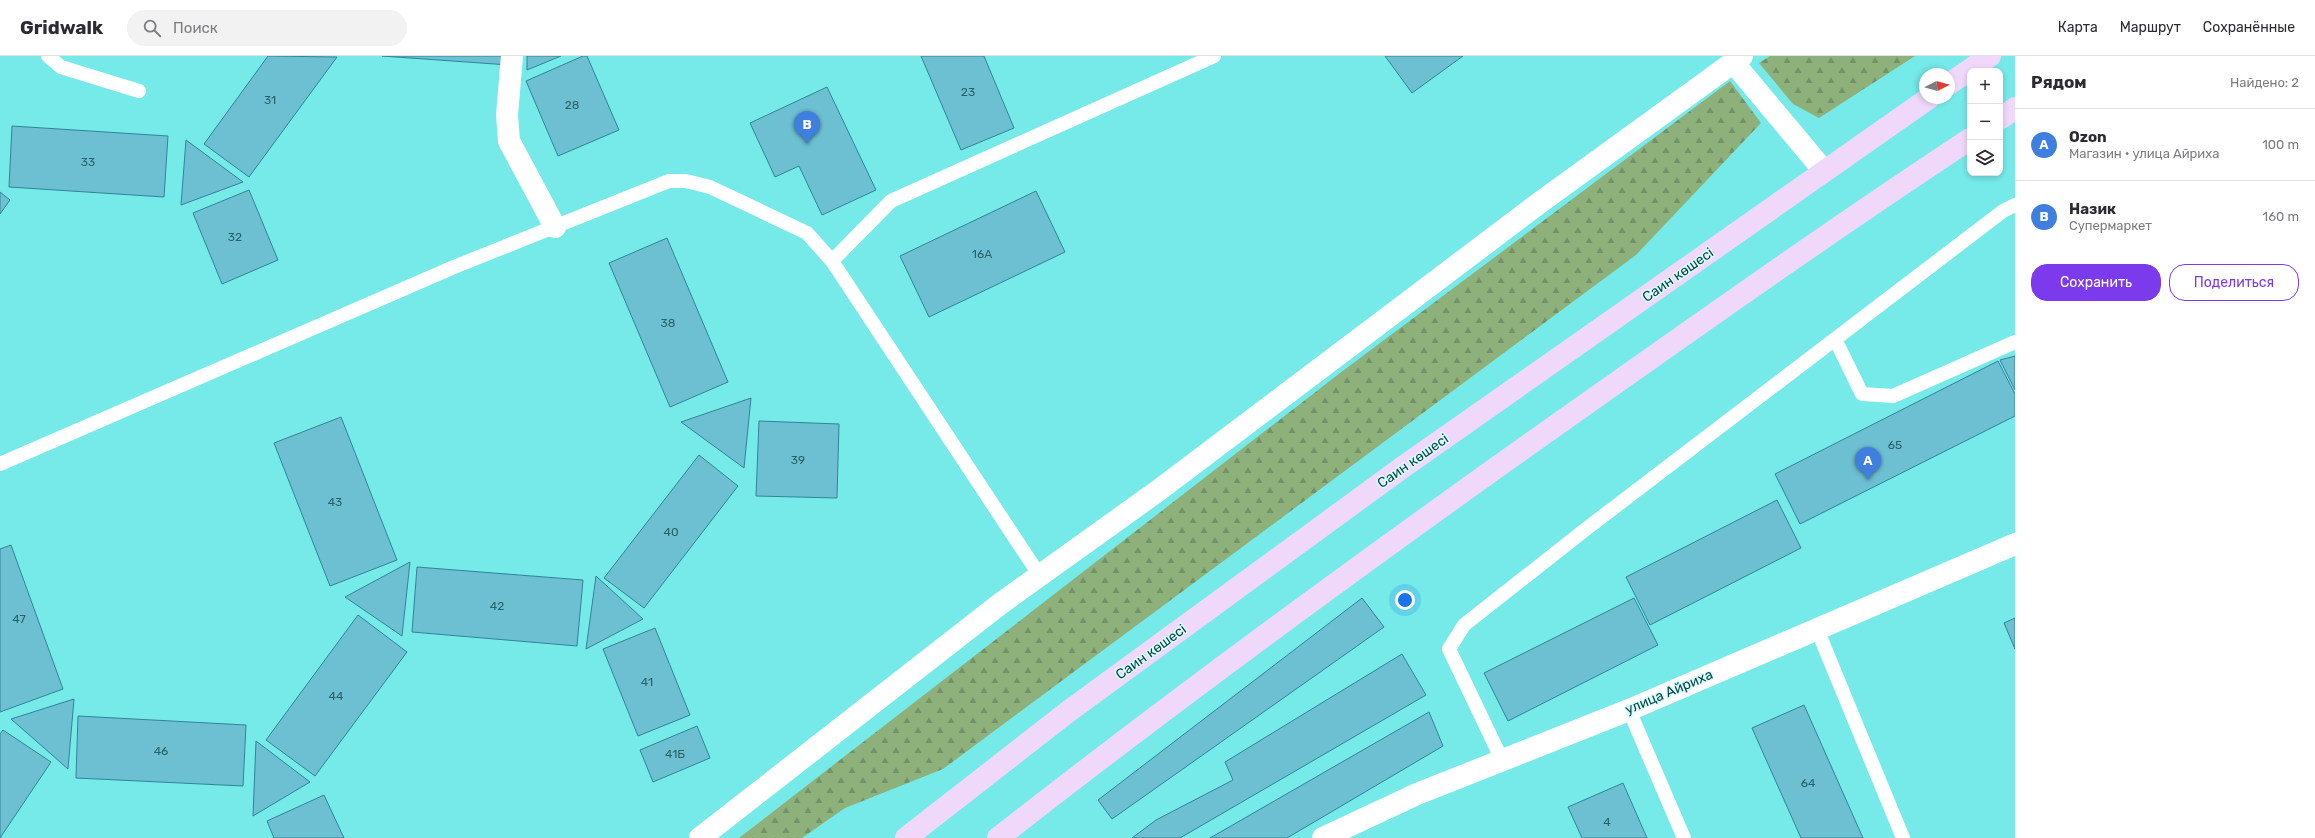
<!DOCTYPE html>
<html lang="ru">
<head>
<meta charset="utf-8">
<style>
  body { margin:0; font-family:Rubik,sans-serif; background:#f2f2f3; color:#2b2b33 }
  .controls { position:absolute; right:12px; top:12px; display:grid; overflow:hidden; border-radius:8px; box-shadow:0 2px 6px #0003 }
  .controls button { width:36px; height:36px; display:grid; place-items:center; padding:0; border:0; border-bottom:1px solid #e1e1e2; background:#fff; color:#2b2b33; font:20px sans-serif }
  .compass { position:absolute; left:1919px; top:12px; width:36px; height:36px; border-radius:50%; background:#fff; box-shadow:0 2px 6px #0003; rotate:84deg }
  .you { position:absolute; left:1405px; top:544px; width:14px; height:14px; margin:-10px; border:3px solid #fff; border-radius:50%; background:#1a73e8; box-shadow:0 0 0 6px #1a73e833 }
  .badge { display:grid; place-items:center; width:26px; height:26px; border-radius:50%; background:#7c3aed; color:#fff; font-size:13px; font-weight:700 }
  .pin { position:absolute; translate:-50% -33px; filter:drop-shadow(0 1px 2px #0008) }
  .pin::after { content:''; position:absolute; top:21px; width:14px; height:12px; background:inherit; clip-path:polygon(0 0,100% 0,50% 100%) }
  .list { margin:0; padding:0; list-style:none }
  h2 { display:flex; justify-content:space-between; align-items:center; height:52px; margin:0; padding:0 16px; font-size:17px }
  h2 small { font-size:13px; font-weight:400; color:#7c7c81 }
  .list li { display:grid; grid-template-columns:26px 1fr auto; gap:12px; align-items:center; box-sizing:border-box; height:72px; padding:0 16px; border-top:1px solid #e1e1e2 }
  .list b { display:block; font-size:15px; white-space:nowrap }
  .list p { margin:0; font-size:13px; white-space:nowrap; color:#7c7c81 }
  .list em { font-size:13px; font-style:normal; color:#7c7c81 }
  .actions { display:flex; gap:8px; padding:12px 16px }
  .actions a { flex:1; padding:9px 0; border:1px solid #7c3aed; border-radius:16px; text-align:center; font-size:14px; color:#7c3aed }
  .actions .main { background:#7c3aed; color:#fff }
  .icon { flex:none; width:22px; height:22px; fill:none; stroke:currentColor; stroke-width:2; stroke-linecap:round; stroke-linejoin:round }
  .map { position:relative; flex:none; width:2015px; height:782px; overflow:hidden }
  header { display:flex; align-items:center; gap:24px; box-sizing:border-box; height:56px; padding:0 20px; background:#fff; border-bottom:1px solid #e1e1e2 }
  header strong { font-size:19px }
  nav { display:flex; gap:22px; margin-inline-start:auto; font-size:14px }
  .search { width:280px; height:36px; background:#f2f2f3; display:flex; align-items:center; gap:10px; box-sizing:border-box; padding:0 14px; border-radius:22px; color:#7c7c81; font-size:15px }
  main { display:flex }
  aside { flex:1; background:#fff }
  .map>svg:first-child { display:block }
</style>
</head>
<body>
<header>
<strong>Gridwalk</strong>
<div class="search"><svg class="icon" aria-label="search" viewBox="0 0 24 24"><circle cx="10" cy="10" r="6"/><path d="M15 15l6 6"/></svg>Поиск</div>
<nav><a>Карта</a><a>Маршрут</a><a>Сохранённые</a></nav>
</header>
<main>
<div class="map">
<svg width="2015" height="782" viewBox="0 0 2015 782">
  <defs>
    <pattern id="forest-firs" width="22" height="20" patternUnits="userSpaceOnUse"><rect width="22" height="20" fill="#8eb17c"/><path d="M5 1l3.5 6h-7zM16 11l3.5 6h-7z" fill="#739267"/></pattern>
  </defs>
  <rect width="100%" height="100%" fill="#75eae9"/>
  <path fill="url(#forest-firs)" d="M1770,0H1915L1819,62L1793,48L1759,7Z
    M1730,25L1761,67L1636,199L943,713L845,752L802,782H739L1340,317Z"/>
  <path fill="#6dbfd2" stroke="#2f8597" d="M268,0L337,1L249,121L204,88Z
    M382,0H509V9Z
    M527,0H561L527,14Z
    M583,0H587L619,74L558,100L526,25Z
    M921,0H984L1014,72L961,94Z
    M1385,0H1463L1412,37Z
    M827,31L876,134L822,159L799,110L775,121L750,67Z
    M12,70L168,80L164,141L9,131Z
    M186,84L243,126L181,149Z
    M249,134L278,204L222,228L193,157Z
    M1036,135L1065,196L929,261L900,200Z
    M0,136L10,144L0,158Z
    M667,182L728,326L670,351L609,207Z
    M2015,300V334L2000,304Z
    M1998,305L2015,338V360L1800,468L1775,418Z
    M751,342L744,412L681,366Z
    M341,361L397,504L330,530L274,387Z
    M759,365L839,368L837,442L756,440Z
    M699,399L738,430L644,552L604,522Z
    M1777,444L1801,492L1650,569L1626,521Z
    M11,489L63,633L0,656V493Z
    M410,506L402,580L345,541Z
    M417,511L583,524L577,590L412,576Z
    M596,520L643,563L586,593Z
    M1362,542L1384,571L1112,763L1098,744Z
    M1634,542L1658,589L1508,665L1484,617Z
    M358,559L407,596L315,720L266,684Z
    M2015,562V593L2004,567Z
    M655,572L690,659L638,680L603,593Z
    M1402,598L1426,639L1180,782H1132L1156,764L1233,724L1225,706Z
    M74,643L68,713L11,663Z
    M1804,649L1863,782H1801L1752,672Z
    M1429,656L1443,690L1287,782H1210Z
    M78,660L246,669L243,730L76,722Z
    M697,670L710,702L653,726L640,694Z
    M3,674L51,706L0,782V678Z
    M256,685L310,726L253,760Z
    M1623,727L1647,782H1582L1568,751Z
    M324,739L344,782H274L267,765Z"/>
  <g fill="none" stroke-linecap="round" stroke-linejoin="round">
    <path stroke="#fff" stroke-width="14" d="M48,0L61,11L139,35
      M832,205L891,145L1214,0
      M1835,283L1862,338L1893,340L2015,286
      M0,408L454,211L669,125H686L710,131L807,177L832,205L1040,520
      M1817,573L1903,782
      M1629,654L1684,782
      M1502,704L1449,593L1464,569L1586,473L2003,155L2015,149"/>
    <path stroke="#fff" stroke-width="22" d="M512,0L507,59L509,85L555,171
      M1733,6L1824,115
      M700,782L1000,548L1159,434L1542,145L1742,0
      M1323,782L1417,738L1629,654L2015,488"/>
    <path stroke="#f0d8fb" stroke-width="22" d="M1949,28L1990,0
      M2000,63L2015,52
      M906,782L1069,655L1403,411L1929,42
      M998,782C1191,631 1389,487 1589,346C1715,257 1841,168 1970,83"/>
  </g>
  <g text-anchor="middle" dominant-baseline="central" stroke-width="3" stroke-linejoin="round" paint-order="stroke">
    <g font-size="12" fill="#276368">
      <text x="968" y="36">23</text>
      <text x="270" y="44">31</text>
      <text x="572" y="49">28</text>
      <text x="88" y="106">33</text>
      <text x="235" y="181">32</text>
      <text x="982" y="198">16А</text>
      <text x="668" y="267">38</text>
      <text x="1895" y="389">65</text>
      <text x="798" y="404">39</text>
      <text x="335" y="446">43</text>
      <text x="671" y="476">40</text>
      <text x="497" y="550">42</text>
      <text x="19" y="563">47</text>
      <text x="647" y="626">41</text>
      <text x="336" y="640">44</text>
      <text x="161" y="695">46</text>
      <text x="675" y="698">41Б</text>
      <text x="1808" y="727">64</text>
      <text x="1607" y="766">4</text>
    </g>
    <g font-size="14" fill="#104444" stroke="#d5fefd">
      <text transform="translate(1678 219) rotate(-35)">Саин көшесі</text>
      <text transform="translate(1413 405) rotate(-35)">Саин көшесі</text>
      <text transform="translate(1151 596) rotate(-36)">Саин көшесі</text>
      <text transform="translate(1669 636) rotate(-23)">улица Айриха</text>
    </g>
  </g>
</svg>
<div class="controls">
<button>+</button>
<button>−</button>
<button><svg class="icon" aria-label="layers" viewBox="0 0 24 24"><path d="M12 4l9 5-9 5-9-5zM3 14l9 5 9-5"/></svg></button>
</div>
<svg class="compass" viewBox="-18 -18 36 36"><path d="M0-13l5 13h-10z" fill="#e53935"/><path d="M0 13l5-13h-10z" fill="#7c7c81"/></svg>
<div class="you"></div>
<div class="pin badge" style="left:1868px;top:424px;background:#3f7fe0">A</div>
<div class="pin badge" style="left:807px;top:88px;background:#3f7fe0">B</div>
</div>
<aside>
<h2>Рядом<small>Найдено: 2</small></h2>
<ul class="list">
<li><span class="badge" style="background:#3f7fe0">A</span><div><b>Ozon</b><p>Магазин · улица Айриха</p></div><em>100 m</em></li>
<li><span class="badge" style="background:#3f7fe0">B</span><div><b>Назик</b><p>Супермаркет</p></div><em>160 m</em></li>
</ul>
<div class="actions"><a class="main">Сохранить</a><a>Поделиться</a></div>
</aside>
</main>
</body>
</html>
